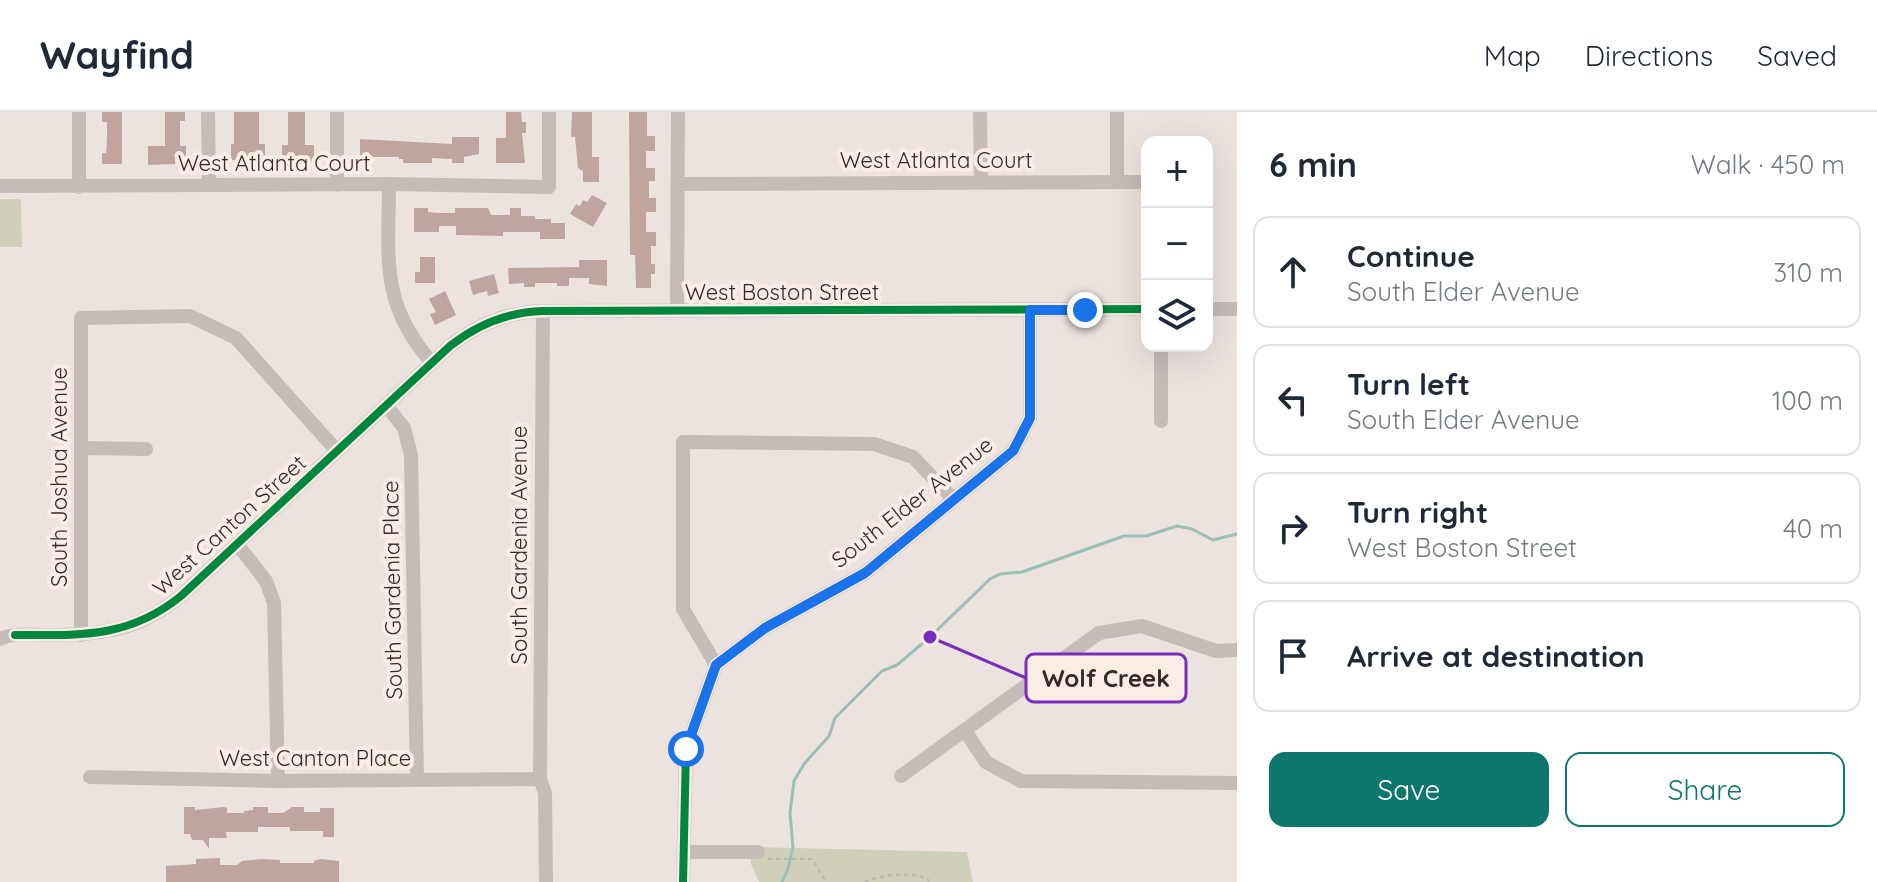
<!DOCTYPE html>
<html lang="en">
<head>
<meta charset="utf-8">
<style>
  body { margin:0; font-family:Quicksand,sans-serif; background:#f2f2f3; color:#1f2937 }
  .controls { position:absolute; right:24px; top:24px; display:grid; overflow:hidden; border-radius:16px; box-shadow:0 8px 32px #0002 }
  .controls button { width:72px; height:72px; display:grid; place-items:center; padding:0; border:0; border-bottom:2px solid #e0e1e3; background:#fff; color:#1f2937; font:40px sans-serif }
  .stop { position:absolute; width:24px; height:24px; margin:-18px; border:6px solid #1a73e8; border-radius:50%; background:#fff }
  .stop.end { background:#1a73e8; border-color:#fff; box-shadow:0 2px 8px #0008 }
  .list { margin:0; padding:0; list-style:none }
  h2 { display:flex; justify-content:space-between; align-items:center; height:104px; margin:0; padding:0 32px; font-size:34px }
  h2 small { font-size:26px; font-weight:400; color:#747a83 }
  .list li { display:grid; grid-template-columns:52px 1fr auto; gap:24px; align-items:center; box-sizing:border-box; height:112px; margin:0 16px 16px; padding:0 16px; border:2px solid #e0e1e3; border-radius:16px }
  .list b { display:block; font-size:30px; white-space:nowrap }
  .list p { margin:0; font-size:26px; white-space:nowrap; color:#747a83 }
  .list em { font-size:26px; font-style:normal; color:#747a83 }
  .actions { display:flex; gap:16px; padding:24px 32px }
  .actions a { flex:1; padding:18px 0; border:2px solid #0f766e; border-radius:16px; text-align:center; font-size:28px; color:#0f766e }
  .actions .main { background:#0f766e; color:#fff }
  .icon { flex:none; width:44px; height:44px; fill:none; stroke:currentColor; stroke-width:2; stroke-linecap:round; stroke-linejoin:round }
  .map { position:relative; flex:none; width:1237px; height:770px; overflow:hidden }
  header { display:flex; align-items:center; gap:48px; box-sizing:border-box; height:112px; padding:0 40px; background:#fff; border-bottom:2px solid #e0e1e3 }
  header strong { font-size:38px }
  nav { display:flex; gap:44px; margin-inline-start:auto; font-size:28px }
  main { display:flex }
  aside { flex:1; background:#fff }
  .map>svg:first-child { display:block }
</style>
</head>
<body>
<header>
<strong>Wayfind</strong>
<nav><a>Map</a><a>Directions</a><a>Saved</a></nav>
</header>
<main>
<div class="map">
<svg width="1237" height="770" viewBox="0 0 1237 770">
  <rect width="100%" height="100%" fill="#ece3df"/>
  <path fill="#d0d0b8" d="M0,87H21L22,135H0Z
    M750,735L967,740L973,770H759L751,752Z"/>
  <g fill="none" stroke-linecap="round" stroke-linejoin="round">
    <path stroke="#9abfb9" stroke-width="3" d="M782,770L788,757L793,735L790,701L794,669L804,652L829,624L835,606L882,559L897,553L930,525L990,467L1000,462L1022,460L1124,424H1146L1177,414L1192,417L1213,428L1237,422"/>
  </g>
  <path fill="#c0a4a0" d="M102,0H122V52H102V41H106L107,27V10H102Z
    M165,0H185V9H180V34H186V47H175V52L148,53V34H165Z
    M234,0H259V32H265V50L231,48V32H234Z
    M288,0H305V33H314V51H282V33H288Z
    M506,0H521L522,10H526V21H522L525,51H496V26H506Z
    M572,0H592V45H599V70H583V59L578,56L575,25H571Z
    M629,0H647V24H655V39H646V56H655V69H649V86H656V100H646V120H656V134H651V152H655V162H651V176H636L635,143H630Z
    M452,25H479V42L464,45V51H452V47L432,46V51H403V47H399V45H370V51H360V27L452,32Z
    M592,83L607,91L593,115L570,102L576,92L580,94L583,88L587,90Z
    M414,96H428V100L439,101H455V96H488L491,103H510V96H521V104H535V107H551V111H565V127H540V120H503V124L456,123V114H439V120H414Z
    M420,145H435V171H415V160H420Z
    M579,148H607V174L589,172V166H569V174H557V171H535V175H524V171L509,172L508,156L579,155Z
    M494,162L499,181L488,184L487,179L473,183L469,169Z
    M445,179L456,203L435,213L430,202L436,200L429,187Z
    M184,695H195V698L224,695L227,696V701H244V699L253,698V695H268V701H283L292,695H304V700H320V696H334V725H323V719H290V715H258V720H226L227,726H209V737L203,728H192L190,722H184Z
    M220,746V753H237L242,749L261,747L280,748V751H314V749L320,747L339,749V770H166V754L196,752V747Z"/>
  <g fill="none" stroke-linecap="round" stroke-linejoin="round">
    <path stroke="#beb4b0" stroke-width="2" stroke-dasharray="4 4" stroke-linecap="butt" d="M768,747H812L826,770
      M865,770C883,762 908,760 927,766L929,770"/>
    <path stroke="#c5bcb8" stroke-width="14" d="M79,0V75
      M208,0L209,73
      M980,0L981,69
      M1117,0V70
      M389,72C389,147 379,190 432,251
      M678,72L1147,70
      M337,73V0
      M0,74L389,72L549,75V0
      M1207,197H1237
      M543,199L540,667L545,681L546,770
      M677,199L678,0
      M386,293L404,316L411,343L417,668
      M1161,309V234
      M81,336L146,337
      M237,432L266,469L274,491L278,669
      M81,523V206L190,204L236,226L337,339
      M0,527C15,520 33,523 50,523C103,523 139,518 181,484L450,234C478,212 507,200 543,199L1147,197
      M716,553L683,497V330L874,332L913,345L953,387
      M965,619L986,650L1021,669L1237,671
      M901,664L1099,521L1142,514L1216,539L1237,538
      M90,665L278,669L540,667
      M684,740H758
      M683,770L686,637L716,553L765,516L865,461L1013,339L1030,306V198"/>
    <defs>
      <path id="cycleway" d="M15,523C79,523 128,527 181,484L450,234C478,212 507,200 543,199L1147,197
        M683,770L686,637L716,553L765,516L865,461L1013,339L1030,306V198"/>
    </defs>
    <use href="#cycleway" stroke="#f9ede5" stroke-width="13"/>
    <use href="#cycleway" stroke="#00873e" stroke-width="8"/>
  </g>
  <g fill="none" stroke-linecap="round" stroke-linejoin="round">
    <path stroke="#1a73e8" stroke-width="10" d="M686,637L716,553L765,516L865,461L1013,339L1030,306V198H1085"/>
  </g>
  <g text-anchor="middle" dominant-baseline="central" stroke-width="8" stroke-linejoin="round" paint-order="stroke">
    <g font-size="22" fill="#352926" stroke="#f9ede5">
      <text x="936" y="48">West Atlanta Court</text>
      <text x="274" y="51">West Atlanta Court</text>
      <text x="782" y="180">West Boston Street</text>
      <text transform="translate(59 365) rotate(-90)">South Joshua Avenue</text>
      <text transform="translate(912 390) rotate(-38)">South Elder Avenue</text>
      <text transform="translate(229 413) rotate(-42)">West Canton Street</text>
      <text transform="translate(519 433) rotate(-90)">South Gardenia Avenue</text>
      <text transform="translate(392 478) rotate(-91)">South Gardenia Place</text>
      <text x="315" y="646">West Canton Place</text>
    </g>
  </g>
  <path fill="none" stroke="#7b2cbf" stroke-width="3" d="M930 525L1026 566"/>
  <circle fill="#7b2cbf" stroke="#f9ede5" stroke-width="3" cx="930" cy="525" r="8"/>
  <rect fill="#f9ede5" stroke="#7b2cbf" stroke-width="3" x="1026" y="542" width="160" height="48" rx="8"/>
  <g font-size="24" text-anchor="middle" font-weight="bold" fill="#352926">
    <text x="1106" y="575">Wolf Creek</text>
  </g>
</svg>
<div class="controls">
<button>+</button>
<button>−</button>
<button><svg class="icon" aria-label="layers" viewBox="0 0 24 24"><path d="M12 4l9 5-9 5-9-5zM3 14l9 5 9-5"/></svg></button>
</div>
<div class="stop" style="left:686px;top:637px"></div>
<div class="stop end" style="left:1085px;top:198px"></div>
</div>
<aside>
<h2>6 min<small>Walk · 450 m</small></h2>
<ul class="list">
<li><svg class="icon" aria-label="ahead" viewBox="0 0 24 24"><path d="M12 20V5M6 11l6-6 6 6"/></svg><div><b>Continue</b><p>South Elder Avenue</p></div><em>310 m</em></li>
<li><svg class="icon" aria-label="left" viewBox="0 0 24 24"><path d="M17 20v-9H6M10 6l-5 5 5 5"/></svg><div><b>Turn left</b><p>South Elder Avenue</p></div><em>100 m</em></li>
<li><svg class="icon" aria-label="right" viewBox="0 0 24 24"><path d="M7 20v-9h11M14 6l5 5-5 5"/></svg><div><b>Turn right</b><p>West Boston Street</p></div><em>40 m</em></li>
<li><svg class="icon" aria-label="arrive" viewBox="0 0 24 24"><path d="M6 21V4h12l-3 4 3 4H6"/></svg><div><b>Arrive at destination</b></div></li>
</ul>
<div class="actions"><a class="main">Save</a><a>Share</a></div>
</aside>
</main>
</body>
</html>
